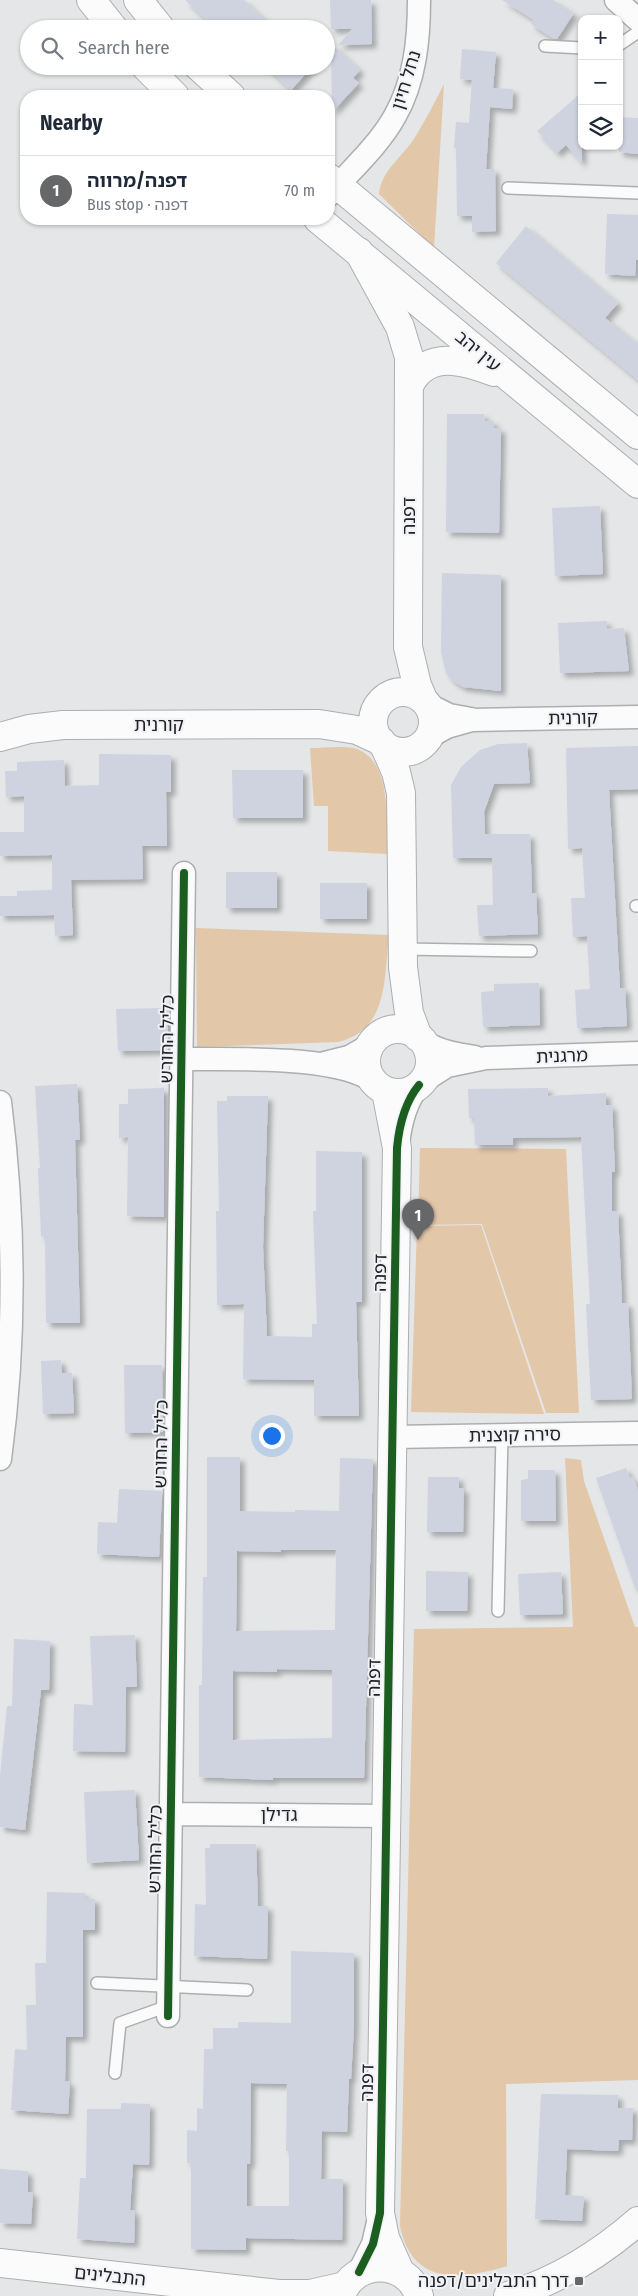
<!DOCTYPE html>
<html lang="en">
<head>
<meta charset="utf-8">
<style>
  body { margin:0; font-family:"Fira Sans Condensed","Noto Sans Hebrew",sans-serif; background:#f2f2f3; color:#1f2937 }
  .controls { position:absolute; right:15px; top:15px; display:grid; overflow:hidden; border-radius:10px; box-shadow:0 1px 4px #0004 }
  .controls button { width:45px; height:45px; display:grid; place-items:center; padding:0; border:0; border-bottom:1px solid #e0e1e3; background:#fff; color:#1f2937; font:25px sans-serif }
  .you { position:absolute; left:271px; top:1435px; width:18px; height:18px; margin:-12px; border:4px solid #fff; border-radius:50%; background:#1a73e8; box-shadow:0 0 0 8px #1a73e833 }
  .badge { display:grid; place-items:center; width:32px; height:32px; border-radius:50%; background:#666769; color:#fff; font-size:16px; font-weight:700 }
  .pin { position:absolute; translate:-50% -41px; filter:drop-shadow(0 1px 2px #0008) }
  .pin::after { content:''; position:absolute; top:26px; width:18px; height:15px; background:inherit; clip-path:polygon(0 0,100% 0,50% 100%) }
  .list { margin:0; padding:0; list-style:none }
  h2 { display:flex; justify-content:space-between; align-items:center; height:65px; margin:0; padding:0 20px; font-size:21px }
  h2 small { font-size:16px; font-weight:400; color:#747a83 }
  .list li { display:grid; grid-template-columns:32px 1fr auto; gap:15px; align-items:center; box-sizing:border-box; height:70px; padding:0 20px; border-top:1px solid #e0e1e3 }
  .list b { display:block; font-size:19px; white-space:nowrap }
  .list p { margin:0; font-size:16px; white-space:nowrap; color:#747a83 }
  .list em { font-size:16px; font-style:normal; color:#747a83 }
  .icon { flex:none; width:28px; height:28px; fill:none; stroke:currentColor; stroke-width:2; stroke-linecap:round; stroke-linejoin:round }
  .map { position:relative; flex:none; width:638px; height:2296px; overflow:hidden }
  .search { position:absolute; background:#fff; box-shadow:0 1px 4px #0004; left:20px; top:20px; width:315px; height:55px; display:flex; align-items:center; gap:12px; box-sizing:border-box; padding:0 18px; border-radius:28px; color:#747a83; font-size:19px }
  .panel { position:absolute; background:#fff; box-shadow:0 1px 4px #0004; left:20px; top:90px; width:315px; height:135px; border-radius:20px }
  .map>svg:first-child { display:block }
</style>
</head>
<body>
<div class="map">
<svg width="638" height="2296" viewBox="0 0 638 2296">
  <defs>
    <filter id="shadow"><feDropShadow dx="4.5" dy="4.5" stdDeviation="2.5" flood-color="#0004"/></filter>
  </defs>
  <rect width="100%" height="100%" fill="#e4e6e8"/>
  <path fill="#e2c7a8" d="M444,84L434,248L379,194C381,171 402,157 414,139C425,121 435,102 444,84Z
    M310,748C324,748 344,745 357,749C393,763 386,823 387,854L328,851V806H314Z
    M196,928L389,935C384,977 389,1030 338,1042L197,1047Z
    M420,1148L566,1149L579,1413H546L482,1224L418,1225Z
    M481,1225L544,1414L411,1412L417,1226Z
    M565,1458L581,1460L584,1481L635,1627H638V2080L506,2084L507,2266C461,2280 412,2286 400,2226L414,1629L573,1627Z"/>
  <path fill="#cfd3e0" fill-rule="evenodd" filter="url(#shadow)" d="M185,0H244L274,29H216Z
    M330,0H371L372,44L338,45L352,29H331Z
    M502,0H553L574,13L557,39H554L531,24L534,20Z
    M331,44L360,70L353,78L359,83L332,112Z
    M462,49L496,52L493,88L513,89L512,109L490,107L486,169H495L496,231L472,232V216H457L456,148H454L456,122L469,123L472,80L460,79Z
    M265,66H313L291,90Z
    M582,92V163L566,145L557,153L537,131Z
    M619,117L638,118V154L619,152Z
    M607,214L638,215V260H636L635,276L605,274Z
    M526,226L618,303L605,318L638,344V380L496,263Z
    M447,414H484L485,421H494V428H501L499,533L446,532Z
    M600,506L603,574L555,576L552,508Z
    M442,573L501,575V691L463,687L453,681L446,673L441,652Z
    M607,621V629L624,628L629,671L560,673L558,623Z
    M527,743L530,783L494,784L484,812L485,834H530L532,893H536L538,934L479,936L477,905H493L492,858H453L451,785L461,767L480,750L498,744Z
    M638,746V789L609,790L620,988H625L627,1026L577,1028L575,990L590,989L587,936L573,937L571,898H585L582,848L568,849L566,748Z
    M99,754L171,755V792H166L167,846H142L143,879L71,880L73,935L55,936L54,915L0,916V896H17V891L52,890V855L0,856V832H24V796L6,797L5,771H17V762L64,760L65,786L99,785Z
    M232,770H303V818H233Z
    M226,872H277V908H226Z
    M320,883H367V919H320Z
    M539,983L540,1025L483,1027L481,992L494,991V984Z
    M168,1008V1050L118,1051L116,1009Z
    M77,1084L80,1140H75L80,1323H46L45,1236H41L38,1168H40L35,1086Z
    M164,1088V1217L127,1216L128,1137L119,1138V1104H128V1089Z
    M548,1088V1096L606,1093V1105H612L615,1172H612V1211H618L622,1303H628L632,1399L591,1400L586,1304H590L581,1137L513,1138V1145H475L474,1118H469L468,1089Z
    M227,1096H268L263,1247L267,1336L312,1337V1324H317L313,1211H316V1151L362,1152V1302H356L359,1416H314V1380L243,1379L244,1304L217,1305L216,1211H219L217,1101H227Z
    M61,1360L62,1373H72L74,1413L43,1414L41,1361Z
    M124,1365H162L163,1432L125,1433Z
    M207,1457H240V1511L295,1512V1510L339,1511L340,1458L373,1459L364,1778H273V1780L199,1777V1685H202L203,1577H207ZM281,1550H336L335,1630L236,1631L237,1551L281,1552ZM277,1669L332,1670V1738L233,1740V1671L277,1672Z
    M626,1468L630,1478L633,1477L638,1490V1588H635L596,1478Z
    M528,1470H555L556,1521H521V1480L528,1479Z
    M428,1477H459V1488H464L463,1532H427Z
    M119,1489L162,1491L159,1557L97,1554L98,1522L117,1523Z
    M426,1571L468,1572L467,1611H426Z
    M561,1572L563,1614L520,1615L518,1574Z
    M135,1635L137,1687H126L125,1752L73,1751L74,1704L93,1705L90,1636Z
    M14,1639L50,1641L49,1690H41L25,1830L0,1827V1776L7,1706H12Z
    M135,1790L139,1860L87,1863L84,1792Z
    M210,1844H256L258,1906H268L267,1959L194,1956L195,1904L206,1905L205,1848H210Z
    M47,1892L85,1893V1898L95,1899V1930H83V2037H66L65,2081L70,2082L68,2114L11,2110L15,2049L27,2050L26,2005H36L35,1963H46Z
    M291,1951L354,1953V2026L351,2079H349L347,2132L322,2131L321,2179H343L342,2240L246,2238V2250L191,2249V2163H187V2130L197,2131V2108L203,2109L204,2049H213V2028H238V2022L291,2023ZM251,2083L287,2084L286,2151H289V2206H247V2164H250Z
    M541,2094L618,2095V2108H633L632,2140H619L618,2151L567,2149L565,2195L584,2196L582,2221L535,2219Z
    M121,2103L150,2104L149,2165L133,2164L130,2210L135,2211L134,2243L77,2239L80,2178H86L87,2109H121Z
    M0,2169L28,2171V2192H33L31,2224L0,2223Z"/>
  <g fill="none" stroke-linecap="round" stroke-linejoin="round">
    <defs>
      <path id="lane" d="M619,45L638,32
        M545,46L582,48
        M508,188L638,193
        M636,906H638
        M402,949L531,951
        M498,1611L502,1435
        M97,1983L247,1990
        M115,2073L120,2023L168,2006"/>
      <path id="street" d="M616,0L638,20
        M329,195C351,170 379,145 395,116C415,81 419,39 419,0
        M427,704L449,715L471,719
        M429,737L447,727L472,720L638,717
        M422,1040C437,1051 456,1054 475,1057
        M182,1059C229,1060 337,1054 374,1082
        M325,1063L349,1057L370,1045
        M422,1082L447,1066L486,1058L638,1053
        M0,1102C15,1221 16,1340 0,1459
        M398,1145C400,1125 406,1101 419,1085
        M393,1437L638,1433
        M171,1814L386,1816
        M168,2016L184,873
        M359,2272L373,2244L380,2214"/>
      <path id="secondary" d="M91,0L114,29
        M138,0L161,29
        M145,66L175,96
        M198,66L231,96
        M329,178L638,435
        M318,219L638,484
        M359,252L400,327L409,357L408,647L417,685L423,699
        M410,384C428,349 465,361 494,372
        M373 722a30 30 0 1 1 60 0a30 30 0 1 1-60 0Z
        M0,737L29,729L63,725L319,724L357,730L381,741
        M384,745L396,772L401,793L403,967L409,1013L418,1037
        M366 1061a32 32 0 1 1 64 0a32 32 0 1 1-64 0Z
        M386,1091L397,1148L380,2213L385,2238L400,2272
        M0,2263L279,2294H310L345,2286
        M341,2296C353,2258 407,2258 419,2296
        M508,2296C557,2281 599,2255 638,2221"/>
    </defs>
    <use href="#lane" stroke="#adaeaf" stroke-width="14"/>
    <use href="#street" stroke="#adaeaf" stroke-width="25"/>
    <use href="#secondary" stroke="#adaeaf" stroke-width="30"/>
    <use href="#lane" stroke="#fbfbfc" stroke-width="11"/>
    <use href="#street" stroke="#fbfbfc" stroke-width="22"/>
    <use href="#secondary" stroke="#fbfbfc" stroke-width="28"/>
    <defs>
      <path id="cycleway" d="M168,2016L184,873
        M359,2272L373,2244L380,2213L397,1148C399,1127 405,1102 419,1085"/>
    </defs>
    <use href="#cycleway" stroke="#f1f2f7" stroke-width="11"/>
    <use href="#cycleway" stroke="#1b5e20" stroke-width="8"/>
  </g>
  <rect fill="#666769" stroke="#f1f2f7" stroke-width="2" x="574" y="2276" width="10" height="10" rx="2.5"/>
  <g text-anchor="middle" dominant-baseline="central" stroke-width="4" stroke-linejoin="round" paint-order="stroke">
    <g font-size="18" fill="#222224" stroke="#f1f2f7">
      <text transform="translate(406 80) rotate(-73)">נחל חיון</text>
      <text transform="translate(478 351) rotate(40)">עין יהב</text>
      <text transform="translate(409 516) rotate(-90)">דפנה</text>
      <text transform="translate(573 718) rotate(-1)">קורנית</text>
      <text x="159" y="725">קורנית</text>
      <text transform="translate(167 1039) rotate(-89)">כליל החורש</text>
      <text transform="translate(562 1056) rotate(-2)">מרגנית</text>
      <text transform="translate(380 1273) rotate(-89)">דפנה</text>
      <text transform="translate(515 1435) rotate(-1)">סירה קוצנית</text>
      <text transform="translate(161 1444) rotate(-89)">כליל החורש</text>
      <text transform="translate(374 1678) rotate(-89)">דפנה</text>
      <text x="279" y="1815">גדילן</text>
      <text transform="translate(155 1849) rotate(-89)">כליל החורש</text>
      <text transform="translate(367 2083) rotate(-89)">דפנה</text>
      <text transform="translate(110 2276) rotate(6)">התבלינים</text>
    </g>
    <g font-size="18" fill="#222224" stroke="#f1f2f7" text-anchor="end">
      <text x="569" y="2281">דרך התבלינים/דפנה</text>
    </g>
  </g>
</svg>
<div class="controls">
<button>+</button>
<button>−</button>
<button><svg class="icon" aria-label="layers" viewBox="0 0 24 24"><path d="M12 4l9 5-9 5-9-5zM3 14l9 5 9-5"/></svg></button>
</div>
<div class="you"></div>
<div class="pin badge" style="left:418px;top:1240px">1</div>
<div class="search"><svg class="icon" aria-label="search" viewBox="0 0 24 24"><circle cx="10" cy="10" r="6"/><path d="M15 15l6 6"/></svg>Search here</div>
<section class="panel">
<h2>Nearby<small></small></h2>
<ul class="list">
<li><span class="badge">1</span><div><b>דפנה/מרווה</b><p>Bus stop · דפנה</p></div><em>70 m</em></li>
</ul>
</section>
</div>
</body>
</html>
